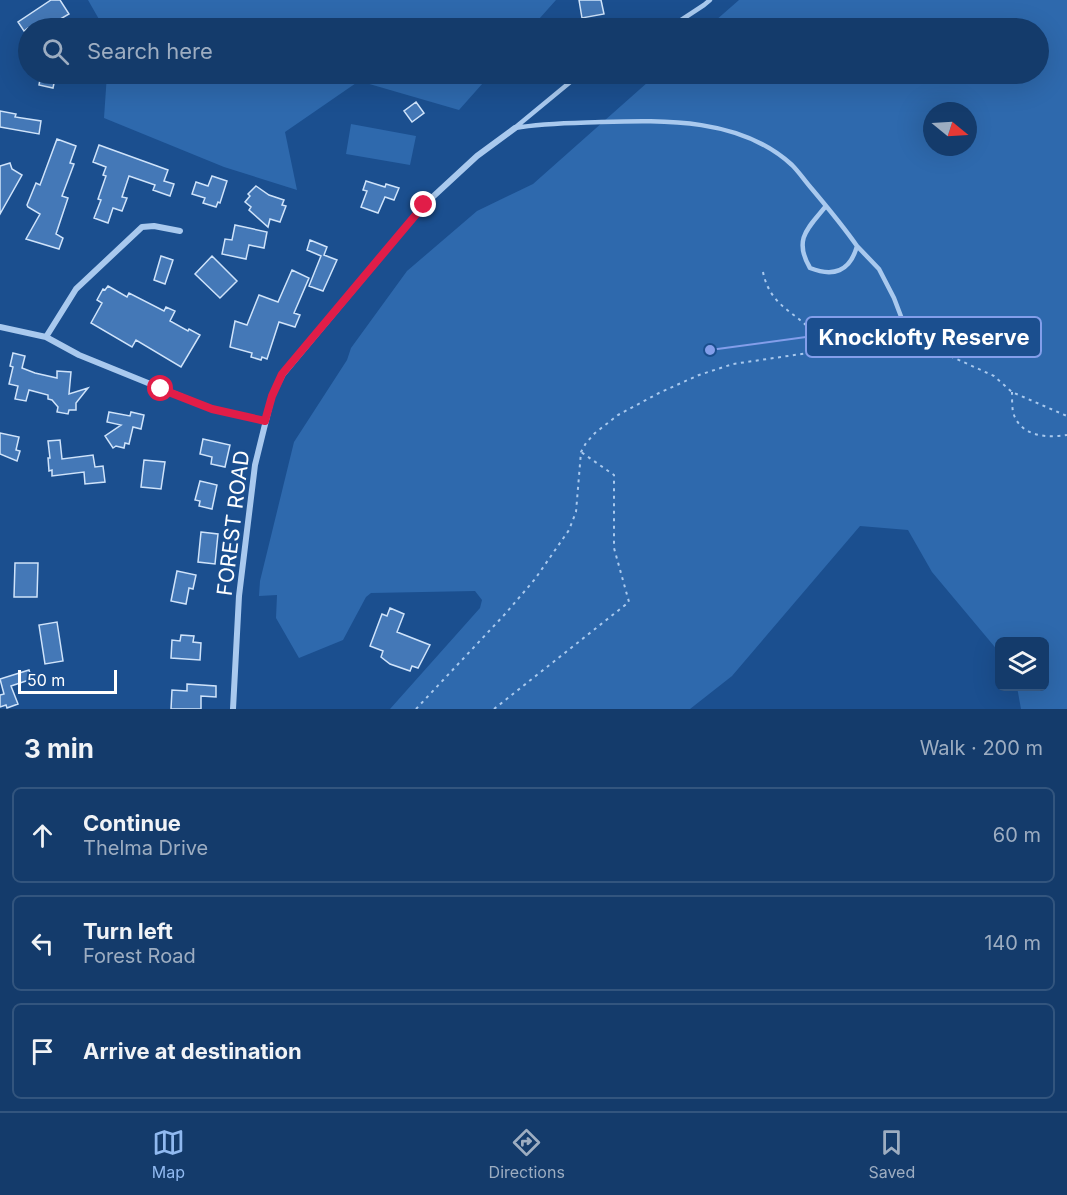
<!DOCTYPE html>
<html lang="en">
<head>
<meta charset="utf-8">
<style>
  body { margin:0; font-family:Inter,sans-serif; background:#214673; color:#f1f3f6 }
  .controls { position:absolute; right:18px; bottom:18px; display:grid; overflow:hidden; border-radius:9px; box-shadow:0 6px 24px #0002 }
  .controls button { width:54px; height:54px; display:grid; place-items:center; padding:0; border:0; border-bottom:2px solid #33557e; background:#143b6b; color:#f1f3f6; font:30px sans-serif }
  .compass { position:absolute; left:923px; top:102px; width:54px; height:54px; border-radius:50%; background:#143b6b; box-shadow:0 6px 24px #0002; rotate:108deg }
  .scale { position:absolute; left:18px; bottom:15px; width:99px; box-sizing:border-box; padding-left:6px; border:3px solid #fff; border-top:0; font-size:16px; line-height:21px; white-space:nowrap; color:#fff; -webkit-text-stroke:4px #1b4f8f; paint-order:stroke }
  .stop { position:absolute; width:18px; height:18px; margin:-14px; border:4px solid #e11d48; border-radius:50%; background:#fff }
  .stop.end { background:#e11d48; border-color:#fff; box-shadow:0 2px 6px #0008 }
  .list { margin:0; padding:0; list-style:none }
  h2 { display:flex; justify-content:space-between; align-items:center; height:78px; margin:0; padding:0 24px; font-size:26px }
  h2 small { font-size:20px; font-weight:400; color:#9dadc1 }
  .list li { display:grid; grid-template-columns:39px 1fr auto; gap:18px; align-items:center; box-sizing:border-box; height:96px; margin:0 12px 12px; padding:0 12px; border:2px solid #33557e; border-radius:9px }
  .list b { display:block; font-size:22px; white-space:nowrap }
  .list p { margin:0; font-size:20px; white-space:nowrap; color:#9dadc1 }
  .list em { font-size:20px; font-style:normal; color:#9dadc1 }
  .icon { flex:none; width:33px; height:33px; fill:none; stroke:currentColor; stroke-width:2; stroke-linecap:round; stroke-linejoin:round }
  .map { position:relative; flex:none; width:1067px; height:709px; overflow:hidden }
  .search { position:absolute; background:#143b6b; box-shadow:0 6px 24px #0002; left:18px; right:18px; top:18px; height:66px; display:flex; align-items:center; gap:15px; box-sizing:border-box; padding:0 21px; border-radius:33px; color:#9dadc1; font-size:22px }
  .sheet { height:402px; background:#143b6b }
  nav { display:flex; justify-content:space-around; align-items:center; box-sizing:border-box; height:84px; border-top:2px solid #33557e; background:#143b6b; font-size:16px; color:#9dadc1 }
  nav a { display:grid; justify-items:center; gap:3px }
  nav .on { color:#90b9f0 }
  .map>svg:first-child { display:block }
</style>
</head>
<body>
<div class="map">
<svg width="1067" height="709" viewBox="0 0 1067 709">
  <rect width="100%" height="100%" fill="#1b4f8f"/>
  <path fill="#2e69ad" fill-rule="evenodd" d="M88,0H556L531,28H104Z
    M739,0H1067V709H1021L1017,687L1044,686V642H1000L999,652L932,572L908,530L860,526L732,676L690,709H390L480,608L482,600L475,591L371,593L366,597L343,640L299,658L276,618L277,595L259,596L260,581L294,442L347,360L351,348L407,271L477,211L533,184L657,74H1038V28H707ZM932,111H968V147H932Z
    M107,74H491L459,110L359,81L285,132L297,190L224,167L104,118Z
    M351,124L416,136L410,165L346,154Z"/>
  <path fill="#4478b7" stroke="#cfe3fa" stroke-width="1.5" d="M51,0H60L69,14L45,28H28L24,31L18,22Z
    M579,0H601L604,14L582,18Z
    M41,74H56L53,88L39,85Z
    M416,102L424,113L412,122L404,111Z
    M0,111L16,114L15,117L41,121L39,134L0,127Z
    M57,139L76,146L70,163L74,164L62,196L68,198L56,234L63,238L59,249L26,239L40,214L28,207L27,205L36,183L40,185Z
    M99,145L168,170L164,181L174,184L170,196L153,190L155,185L129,176L122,197L127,198L122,211L113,208L108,223L94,218L101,200L98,199L106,176L103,175L106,167L93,162Z
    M10,163L12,169L22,175L0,214V166Z
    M212,176L227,181L220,203L218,202L216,207L203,203L205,198L192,194L196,182L208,186Z
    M366,181L385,187L386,184L399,188L394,200L385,197L378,213L361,207L367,191L363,190Z
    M256,186L269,195L284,200L282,205L286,206L280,222L270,219L268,227L249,210L251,207L245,202L250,196L248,194Z
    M235,225L267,232L264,248L249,245L246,259L222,254L225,239L232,240Z
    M310,240L327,247L324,255L337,260L323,291L309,286L321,256L307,250Z
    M161,256L173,260L165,284L154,280Z
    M212,256L237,281L220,298L195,274Z
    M292,270L309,278L294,313L300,315L295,327L279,322L267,359L262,357L261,360L251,357L252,353L230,347L235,321L247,325L259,295L278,302Z
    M108,286L127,297L129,293L164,311L166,307L175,311L170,321L188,331L189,329L200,335L181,367L136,340L132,347L91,323L102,303L97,300L103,289L105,290Z
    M13,353L25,356L22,368L35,373L57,378V371L71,372L69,394L88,388L76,403V410H69L68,414L57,412L58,407L52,400L48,399V395L29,390L26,401L15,399L18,386L9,384L13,367L10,366Z
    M109,412L130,416L131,412L144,415L141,429L133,427L129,444L125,443L124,448L116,446L113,448L105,436L121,425L107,422Z
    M0,433L19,437L16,450L20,451L17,461L0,454Z
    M203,439L230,445L225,467L211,464L212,457L200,454Z
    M60,440L62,459L93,455L95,467L103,466L105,482L85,484L84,472L52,476V470L49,471L48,458H50L48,441Z
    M144,460L165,462L161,489L141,487Z
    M200,481L217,485L212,509L199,506L200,501L195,500Z
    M201,532L218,534L215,564L198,562Z
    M15,563H38L37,597H14Z
    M177,571L196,575L193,589L189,588L186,604L171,601Z
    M390,608L404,614L397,632L430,645L418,668L412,666L410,671L390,664L381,657L383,651L370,646L382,614L387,616Z
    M57,622L63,661L45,664L39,625Z
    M181,635L194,636L193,642L201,643L200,660L171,658L172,640L180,641Z
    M29,670L32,679L11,686L18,704L7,708L6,705L0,707V695L4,694L0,679Z
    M187,684L216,686V697L201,696V709H171L172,690L187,691Z"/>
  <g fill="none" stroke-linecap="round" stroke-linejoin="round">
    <path stroke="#a9c9ee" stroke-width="2" stroke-dasharray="3 4.5" stroke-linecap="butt" d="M763,272C772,317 814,313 819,351
      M937,350L994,376L1012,392L1067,416
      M1012,392C1012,398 1012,406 1013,412C1020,437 1047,438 1067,435
      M416,709L506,613L535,579L569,530L576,512L581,452L586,443L595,433L618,415L659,393L699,375L733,364L856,346L900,342L908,343
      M494,709L629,602L614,548V475L581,452"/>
    <path stroke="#a9c9ee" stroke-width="4.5" d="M669,28L704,5L710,0
      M517,126L580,74
      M515,128C543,123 572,123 601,122C665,120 741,118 792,165C799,172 805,181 812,189C828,208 843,226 857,246C850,272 833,277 810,268C793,239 808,228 826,206
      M857,246L879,269L894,298L905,327L911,334L930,347"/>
    <path stroke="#a9c9ee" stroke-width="6" d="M0,327L46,337L79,355L212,409L265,421
      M46,337L76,289L142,227L154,226L180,231
      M233,709L239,596L255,465L272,396L283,374L424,205L477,156L515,128"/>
  </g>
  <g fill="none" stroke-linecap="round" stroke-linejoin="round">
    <path stroke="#e11d48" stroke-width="8" d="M161,389L212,409L265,421L272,396L282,374L424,205"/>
  </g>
  <g text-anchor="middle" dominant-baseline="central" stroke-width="5" stroke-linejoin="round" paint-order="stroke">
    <g font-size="21" fill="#fff" stroke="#1b4f8f">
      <text transform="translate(233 523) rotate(-83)">FOREST ROAD</text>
    </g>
  </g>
  <path fill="none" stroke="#839eea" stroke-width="2" d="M710 350L806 337"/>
  <circle fill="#839eea" stroke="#1b4f8f" stroke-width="2" cx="710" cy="350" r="6"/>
  <rect fill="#1b4f8f" stroke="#839eea" stroke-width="2" x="806" y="317" width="235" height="40" rx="6"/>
  <g font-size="22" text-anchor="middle" font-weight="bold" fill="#fff">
    <text x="924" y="345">Knocklofty Reserve</text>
  </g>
</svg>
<div class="controls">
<button><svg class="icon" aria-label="layers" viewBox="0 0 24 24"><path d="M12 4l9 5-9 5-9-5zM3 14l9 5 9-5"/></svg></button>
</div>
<svg class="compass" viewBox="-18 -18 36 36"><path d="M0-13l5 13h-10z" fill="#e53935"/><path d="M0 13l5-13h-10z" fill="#9dadc1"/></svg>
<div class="scale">50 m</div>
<div class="stop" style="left:161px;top:389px"></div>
<div class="stop end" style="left:424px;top:205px"></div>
<div class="search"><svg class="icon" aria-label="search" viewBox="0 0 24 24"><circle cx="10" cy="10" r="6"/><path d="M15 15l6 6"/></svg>Search here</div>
</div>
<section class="sheet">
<h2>3 min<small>Walk · 200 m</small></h2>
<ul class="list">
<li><svg class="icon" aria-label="ahead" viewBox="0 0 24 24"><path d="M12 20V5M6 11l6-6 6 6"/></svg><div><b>Continue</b><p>Thelma Drive</p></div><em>60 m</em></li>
<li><svg class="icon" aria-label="left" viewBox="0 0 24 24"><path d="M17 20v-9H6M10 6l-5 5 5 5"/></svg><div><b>Turn left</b><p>Forest Road</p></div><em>140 m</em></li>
<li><svg class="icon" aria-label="arrive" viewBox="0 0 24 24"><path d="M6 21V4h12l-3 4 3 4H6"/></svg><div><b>Arrive at destination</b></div></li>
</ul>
</section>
<nav>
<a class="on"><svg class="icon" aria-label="map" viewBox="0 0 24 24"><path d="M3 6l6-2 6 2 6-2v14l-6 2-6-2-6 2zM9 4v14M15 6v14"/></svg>Map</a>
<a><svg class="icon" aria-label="directions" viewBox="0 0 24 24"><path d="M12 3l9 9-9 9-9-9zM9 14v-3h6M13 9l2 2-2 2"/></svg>Directions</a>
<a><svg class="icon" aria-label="saved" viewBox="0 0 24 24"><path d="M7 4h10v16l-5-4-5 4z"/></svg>Saved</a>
</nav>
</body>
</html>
